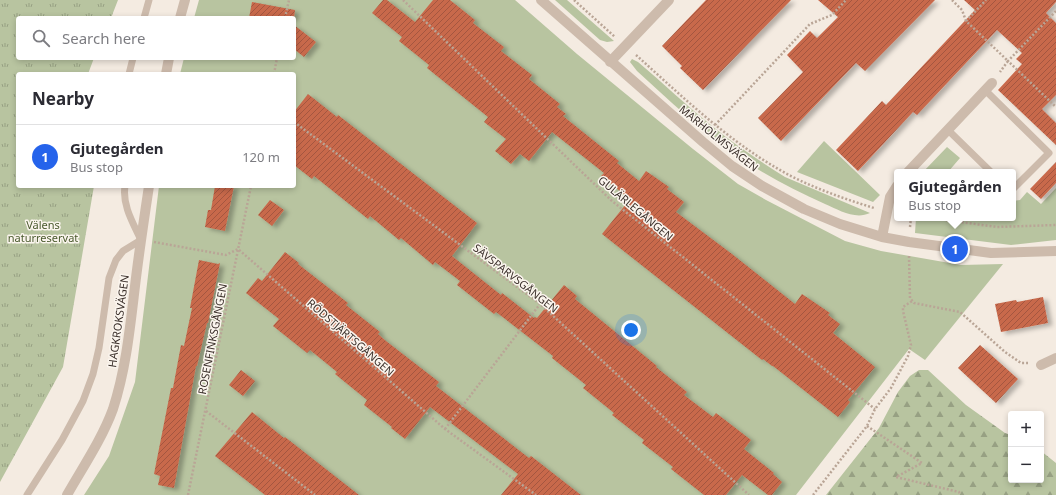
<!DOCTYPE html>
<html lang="en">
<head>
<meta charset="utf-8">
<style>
  body { margin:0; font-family:"Noto Sans",sans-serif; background:#f2f2f3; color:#2b2b33 }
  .controls { position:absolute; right:12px; bottom:12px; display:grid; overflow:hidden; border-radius:4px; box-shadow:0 2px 6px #0003 }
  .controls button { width:36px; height:36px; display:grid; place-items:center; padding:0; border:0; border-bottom:1px solid #e1e1e2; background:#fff; color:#2b2b33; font:20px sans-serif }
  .you { position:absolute; left:631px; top:330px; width:14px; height:14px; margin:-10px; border:3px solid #fff; border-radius:50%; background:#1a73e8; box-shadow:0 0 0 6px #1a73e833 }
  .badge { display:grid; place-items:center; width:26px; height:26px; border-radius:50%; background:#2563eb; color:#fff; font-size:13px; font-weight:700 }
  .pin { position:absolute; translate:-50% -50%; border:2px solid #fff; box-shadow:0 1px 4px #0006 }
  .popup { position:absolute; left:894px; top:169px; width:122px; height:52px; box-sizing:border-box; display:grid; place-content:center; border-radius:4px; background:#fff; filter:drop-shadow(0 1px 3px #0005); font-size:13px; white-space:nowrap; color:#7c7c81 }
  .popup b { font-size:15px; color:#2b2b33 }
  .popup::after { content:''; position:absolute; left:50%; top:100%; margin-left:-8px; border:8px solid transparent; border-top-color:#fff }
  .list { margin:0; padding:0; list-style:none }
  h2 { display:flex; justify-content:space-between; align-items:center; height:52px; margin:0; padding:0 16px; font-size:17px }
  h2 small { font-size:13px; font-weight:400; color:#7c7c81 }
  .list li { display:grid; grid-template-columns:26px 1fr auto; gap:12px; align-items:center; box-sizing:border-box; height:64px; padding:0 16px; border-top:1px solid #e1e1e2 }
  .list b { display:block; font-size:15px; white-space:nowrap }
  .list p { margin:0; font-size:13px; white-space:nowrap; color:#7c7c81 }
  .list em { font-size:13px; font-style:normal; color:#7c7c81 }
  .icon { flex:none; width:22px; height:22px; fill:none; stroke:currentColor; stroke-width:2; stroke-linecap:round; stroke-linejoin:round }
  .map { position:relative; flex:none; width:1056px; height:495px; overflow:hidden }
  .search { position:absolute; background:#fff; box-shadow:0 2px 6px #0003; left:16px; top:16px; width:280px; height:44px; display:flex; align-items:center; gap:10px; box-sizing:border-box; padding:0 14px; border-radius:4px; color:#7c7c81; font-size:15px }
  .panel { position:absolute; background:#fff; box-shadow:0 2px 6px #0003; left:16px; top:72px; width:280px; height:116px; border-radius:4px }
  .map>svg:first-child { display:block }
</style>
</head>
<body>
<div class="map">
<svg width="1056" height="495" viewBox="0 0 1056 495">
  <defs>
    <pattern id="forest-firs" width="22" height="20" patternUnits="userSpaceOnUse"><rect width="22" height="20" fill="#b8c4a0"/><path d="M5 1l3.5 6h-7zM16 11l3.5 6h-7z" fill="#97a083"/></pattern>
    <pattern id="park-tufts" width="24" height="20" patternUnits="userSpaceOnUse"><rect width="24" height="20" fill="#b8c4a0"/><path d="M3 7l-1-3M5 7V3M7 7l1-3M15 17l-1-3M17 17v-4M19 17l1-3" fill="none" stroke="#97a083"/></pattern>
    <pattern id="building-hatch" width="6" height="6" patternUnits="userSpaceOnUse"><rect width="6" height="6" fill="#c8694b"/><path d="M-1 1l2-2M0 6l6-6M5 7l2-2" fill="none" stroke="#a4573f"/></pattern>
    <filter id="shadow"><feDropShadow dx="4.5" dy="2.5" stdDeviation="2" flood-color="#0004"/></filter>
  </defs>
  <rect width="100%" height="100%" fill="#f4ebe1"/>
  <path fill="#b8c4a0" d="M199,0H515L577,54L693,149L738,184L766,200L845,241L881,251L961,265L1003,264L925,360L909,349L796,495H84L109,456L135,382L159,186H294V74H180L184,58H294V18H194Z
    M555,0H567L614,41L607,42L600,40Z
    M632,59L638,62C663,83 687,106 712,126C735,145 760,161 785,177L870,213C855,220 839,210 825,204C784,186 745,164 710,136C685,115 661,93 637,71L630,62Z
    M824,141L880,195L873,202L797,172Z
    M947,147L960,158L948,172H923Z
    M1056,188V240L1011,245L915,233L916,218H1013V201L1020,200L1027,192L1041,204Z"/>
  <path fill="url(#forest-firs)" d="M919,370H928L966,405L1005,433L1011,435V480H1041V451L1056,463V495H826L879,428L898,392L910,376Z"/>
  <path fill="url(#park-tufts)" d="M0,0H118L111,18H18V58H94L88,74H18V186H94L63,367L0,482Z"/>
  <path fill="url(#building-hatch)" filter="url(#shadow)" d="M383,0H387L415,22L433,0H450L475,20L473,23L504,47L501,51L532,75L529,79L560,104L557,107L566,114L563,116L619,161L617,163L639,181L646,171L669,187L667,189L684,202L676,212L732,254L795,304L802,294L830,313L828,315L840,324L833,333L875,367L848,400L850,402L838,417L773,366H772L763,359L762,360L602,234L630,199L601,176L604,173L552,132L529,161L520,154L511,164L495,151L506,139L484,122L488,117L427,68L429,65L399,41L402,37L372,13Z
    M706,0H791L703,90L680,68L682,66L662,46Z
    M818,0H935L865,71L856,63L781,141L758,118L803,72L787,55L810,31L817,38L838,17Z
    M964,0H1056V2L1046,13L1056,23V95L1042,109L1056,123V145L998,90L1022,64L1016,59L1022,53L997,30L917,115L913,112L858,171L836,150L882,101L886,105L975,10Z
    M252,2L295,10L294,18H249Z
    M294,25L316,42L304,57L294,49Z
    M308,94L337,117L338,115L477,223L452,256L501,295L502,293L534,318L535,317L537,318L564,285L577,296L575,299L657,366L656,367L687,392L684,395L713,417L716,413L751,440L744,449L774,473L773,474L782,482L772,495H768L742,475L726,495H704L671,469L673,467L642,443L644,440L612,415L614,413L583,388L586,385L552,358L553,356L496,312L494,314L457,285L460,281L435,262L433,265L401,238L399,240L370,216L368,219L314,176L312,179L294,165V112Z
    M1056,162V183L1041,199L1030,189Z
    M215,186H234L225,231L205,227L208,210H211Z
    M270,200L284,210L272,226L258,215Z
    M285,252L299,263L298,264L348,303L346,305L380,332L378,334L386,341L439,382L436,386L529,458L531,456L581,495H501L518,474L430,407L405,439L391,428L392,427L364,405L367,400L335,374L337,372L310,350L307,353L273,326L279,319L246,293L258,278L262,281Z
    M199,260L218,264L220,263L208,323H207L197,366H196L174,488L158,485L160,476L154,474L171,388H173L181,345L184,346L192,308H190Z
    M1043,297L1048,323L1001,332L995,304L1016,300L1017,302Z
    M980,345L1018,379L996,403L958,368Z
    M241,370L255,381L243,396L229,385Z
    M252,412L284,438L285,437L359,495H265L256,488L215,456Z"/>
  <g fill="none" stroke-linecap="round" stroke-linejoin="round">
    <path stroke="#b9a596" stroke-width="2.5" stroke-dasharray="2 2" stroke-linecap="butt" d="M403,0L612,201L875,409
      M574,0L615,37
      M952,0L962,10L966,21L1008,61L1000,72
      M1056,11L1008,61L1056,107
      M285,18L289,0
      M966,21L986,0
      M636,55C684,98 731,144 789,175C816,189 845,199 874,208
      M274,74L277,58
      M294,122L540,304L749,495
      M715,125L810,24L832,15L846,0
      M930,218L997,227L1056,225
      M910,227L911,218
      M154,242L226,255L238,249L445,429L536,495
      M909,256L910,298L914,303L960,312L1005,352L1021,363H1028
      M206,411L315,495
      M867,426L922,463L896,477L959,492L960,495
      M445,429L540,304
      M188,495L251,186
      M813,495L867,426L875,409L891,388L908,356L911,345L903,311V307L912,301"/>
    <path stroke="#cdbbac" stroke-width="7" d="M144,18L149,0
      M129,74L133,58
      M985,90L1049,153L1013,189
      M948,130L991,172
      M27,495L62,440L83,401L93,374L99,348L109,278L116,260L123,251L141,240C133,223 122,205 125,186"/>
    <path stroke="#cdbbac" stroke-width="10" d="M541,0L703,142L732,166L762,186L804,209L840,224L882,237L909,242L991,253L1056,251
      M180,18L185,0
      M610,62L669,0
      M166,74L169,58
      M908,172L992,83
      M882,237L890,197L897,186
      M1041,365L1056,358
      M67,495C83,467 102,439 113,409C126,369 130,328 135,286C139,252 144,219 149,186"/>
  </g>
  <g text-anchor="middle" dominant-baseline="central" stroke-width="3" stroke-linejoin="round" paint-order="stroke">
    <g font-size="11" fill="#3b302b" stroke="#fbf5ee">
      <text transform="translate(719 138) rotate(39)">MARHOLMSVÄGEN</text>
      <text transform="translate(636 208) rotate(40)">GULÄRLEGÅNGEN</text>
      <text transform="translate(516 278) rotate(38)">SÄVSPARVSGÅNGEN</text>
      <text transform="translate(118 321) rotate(-82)">HAGKROKSVÄGEN</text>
      <text transform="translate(351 337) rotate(41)">RÖDSTJÄRTSGÅNGEN</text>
      <text transform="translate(212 339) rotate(-79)">ROSENFINKSGÅNGEN</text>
    </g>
    <g font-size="11" fill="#4a5a2e" stroke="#fbf5ee">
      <text x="43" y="224">Välens<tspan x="43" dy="13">naturreservat</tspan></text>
    </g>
  </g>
</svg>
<div class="controls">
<button>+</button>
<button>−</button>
</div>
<div class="you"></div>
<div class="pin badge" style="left:955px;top:249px">1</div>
<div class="popup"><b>Gjutegården</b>Bus stop</div>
<div class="search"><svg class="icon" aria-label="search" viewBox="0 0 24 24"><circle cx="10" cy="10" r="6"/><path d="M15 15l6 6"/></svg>Search here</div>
<section class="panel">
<h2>Nearby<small></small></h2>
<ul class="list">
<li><span class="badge">1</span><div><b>Gjutegården</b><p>Bus stop</p></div><em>120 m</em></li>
</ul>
</section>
</div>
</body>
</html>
